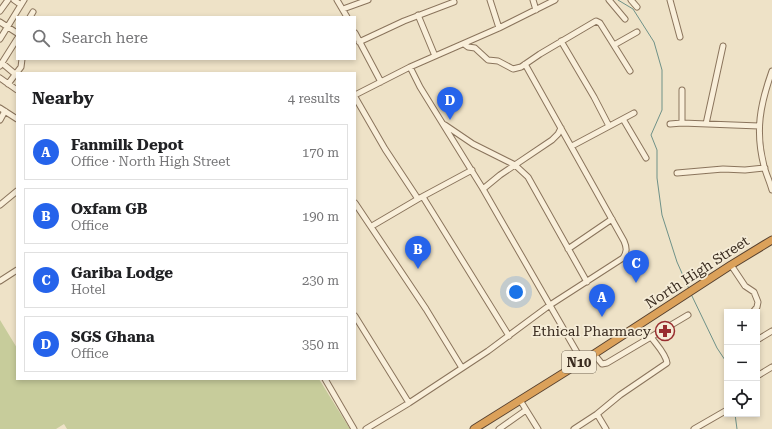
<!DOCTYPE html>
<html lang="en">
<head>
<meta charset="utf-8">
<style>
  body { margin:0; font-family:"Roboto Serif",serif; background:#f6f6f6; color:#202124 }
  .controls { position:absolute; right:12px; bottom:12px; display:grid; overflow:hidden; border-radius:0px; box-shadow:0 2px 6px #0003 }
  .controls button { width:36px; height:36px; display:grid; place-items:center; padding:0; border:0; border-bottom:1px solid #e0e0e0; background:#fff; color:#202124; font:20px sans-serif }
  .you { position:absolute; left:516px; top:292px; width:14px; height:14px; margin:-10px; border:3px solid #fff; border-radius:50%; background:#1a73e8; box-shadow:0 0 0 6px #1a73e833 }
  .badge { display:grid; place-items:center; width:26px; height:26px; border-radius:50%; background:#2563eb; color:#fff; font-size:13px; font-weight:700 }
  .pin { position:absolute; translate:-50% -33px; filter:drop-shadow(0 1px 2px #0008) }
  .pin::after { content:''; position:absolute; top:21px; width:14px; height:12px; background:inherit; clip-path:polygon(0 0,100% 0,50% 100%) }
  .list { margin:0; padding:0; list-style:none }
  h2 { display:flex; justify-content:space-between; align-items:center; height:52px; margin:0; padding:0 16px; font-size:17px }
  h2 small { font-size:13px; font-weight:400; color:#757577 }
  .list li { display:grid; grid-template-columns:26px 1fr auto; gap:12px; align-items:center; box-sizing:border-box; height:56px; margin:0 8px 8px; padding:0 8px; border:1px solid #e0e0e0; border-radius:0px }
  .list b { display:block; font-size:15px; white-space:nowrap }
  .list p { margin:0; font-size:13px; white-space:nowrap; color:#757577 }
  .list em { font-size:13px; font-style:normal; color:#757577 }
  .icon { flex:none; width:22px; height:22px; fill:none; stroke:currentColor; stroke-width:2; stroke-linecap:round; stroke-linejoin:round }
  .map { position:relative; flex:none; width:772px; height:429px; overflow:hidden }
  .search { position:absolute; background:#fff; box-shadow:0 2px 6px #0003; left:16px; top:16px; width:340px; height:44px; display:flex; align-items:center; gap:10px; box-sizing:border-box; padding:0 14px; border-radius:0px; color:#757577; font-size:15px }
  .panel { position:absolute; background:#fff; box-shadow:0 2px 6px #0003; left:16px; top:72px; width:340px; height:308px; border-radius:0px }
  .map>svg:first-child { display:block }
</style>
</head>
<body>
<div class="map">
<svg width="772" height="429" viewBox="0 0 772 429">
  <rect width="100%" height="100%" fill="#eee2c7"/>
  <path fill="#c7cc9b" d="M0,320L17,348V379H319L350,429H67L64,424L56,429H0Z"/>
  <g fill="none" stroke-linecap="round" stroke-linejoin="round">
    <path stroke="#6e9188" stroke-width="1" d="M618,0L633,9L654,42L662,70V110L651,135L657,150V178L662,215L677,262L689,289
      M691,294L717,348L727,363
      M735,414L737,429"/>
    <defs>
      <path id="minor" d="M14,0L21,5
        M337,0L347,17
        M490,0L499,28
        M533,0L536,10
        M609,0L625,19
        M631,0L637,7
        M670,0L680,37
        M343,9L368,0
        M0,11L8,0
        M418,15L435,56
        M30,17L33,12
        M0,22L17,33
        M355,33L381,82
        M0,39L24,0
        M561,41L594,97L609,126
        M359,42L404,21L454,2
        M464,44L468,47L475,48L488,60L498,61L513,69L521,67L540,54L596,21L600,23L630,71
        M614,45L637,32
        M2,63L15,74
        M0,66L17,39
        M410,67L420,87L483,189L582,361
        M772,71C760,105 755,131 764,166C766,174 770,182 772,190
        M0,78L17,90
        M8,84L21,67L22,59
        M682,90V123
        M355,95L410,67L499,28L555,0
        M355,97L385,149L418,199
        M0,108L17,119
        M623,119L646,158
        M0,120L5,111
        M670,124L682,123L759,126
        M706,124L723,46
        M445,125L473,144L515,165L528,177L587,282
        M572,146L634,113
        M677,173L723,169L745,170L765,168
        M483,189L500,175L552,140L558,134L561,128
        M423,197L509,336
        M355,203L426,309L462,368
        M0,205L17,191
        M372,226L418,199L472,170
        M568,249L612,219
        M731,265L745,286L754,292L758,302L757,307L753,312
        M0,281L17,270
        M355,316L409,403
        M757,340L772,331
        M594,354L602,364L607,363L688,315
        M757,376L772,367
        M325,379L354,429
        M520,400L538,429
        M597,414L620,395L667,363C666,354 656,344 651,337
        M366,429L409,403L488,351L550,305L623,258C627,252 627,248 624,241L525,64
        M499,429L526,410
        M574,429L597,414L606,429
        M694,429L727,410"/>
      <path id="highway" d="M474,429L594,354L731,265L772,240"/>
    </defs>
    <use href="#minor" stroke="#8a745c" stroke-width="7"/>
    <use href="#highway" stroke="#584230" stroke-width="9"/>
    <use href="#minor" stroke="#f9efda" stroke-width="5"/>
    <use href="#highway" stroke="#dba15a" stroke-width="7"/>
  </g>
  <defs>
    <symbol id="pharmacy-ring" viewBox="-11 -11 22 22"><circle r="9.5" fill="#f5ecd7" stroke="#982d2f" stroke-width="1.5"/><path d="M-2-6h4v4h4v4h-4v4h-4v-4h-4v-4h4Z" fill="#982d2f"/></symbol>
  </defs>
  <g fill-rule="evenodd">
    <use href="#pharmacy-ring" x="654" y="320" width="22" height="22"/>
  </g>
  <g text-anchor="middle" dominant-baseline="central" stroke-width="3.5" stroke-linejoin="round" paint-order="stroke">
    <rect fill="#f5ecd7" stroke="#726657" stroke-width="1" x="562" y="351" width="34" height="22" rx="3"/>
    <g font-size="13" font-weight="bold" fill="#3a2c20">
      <text x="579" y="362">N10</text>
    </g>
    <g font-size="14" fill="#3a2c20" stroke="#f5ecd7">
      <text transform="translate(697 272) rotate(-33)">North High Street</text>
    </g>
    <g font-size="14" fill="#3a2c20" stroke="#f5ecd7" text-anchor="end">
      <text x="651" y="331">Ethical Pharmacy</text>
    </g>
  </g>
</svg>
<div class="controls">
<button>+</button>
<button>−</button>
<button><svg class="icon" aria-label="locate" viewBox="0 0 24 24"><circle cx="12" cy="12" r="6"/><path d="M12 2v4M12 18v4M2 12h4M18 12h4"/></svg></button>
</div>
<div class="you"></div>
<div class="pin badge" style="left:602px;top:317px">A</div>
<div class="pin badge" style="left:418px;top:269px">B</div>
<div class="pin badge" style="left:636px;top:283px">C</div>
<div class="pin badge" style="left:450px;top:120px">D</div>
<div class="search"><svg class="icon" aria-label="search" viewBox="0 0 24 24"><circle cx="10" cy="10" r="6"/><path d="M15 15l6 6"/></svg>Search here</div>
<section class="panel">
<h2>Nearby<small>4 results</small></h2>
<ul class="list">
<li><span class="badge">A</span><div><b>Fanmilk Depot</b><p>Office · North High Street</p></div><em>170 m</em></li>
<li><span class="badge">B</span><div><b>Oxfam GB</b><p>Office</p></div><em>190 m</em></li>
<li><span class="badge">C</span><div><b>Gariba Lodge</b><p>Hotel</p></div><em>230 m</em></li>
<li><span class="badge">D</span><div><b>SGS Ghana</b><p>Office</p></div><em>350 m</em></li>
</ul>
</section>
</div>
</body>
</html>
